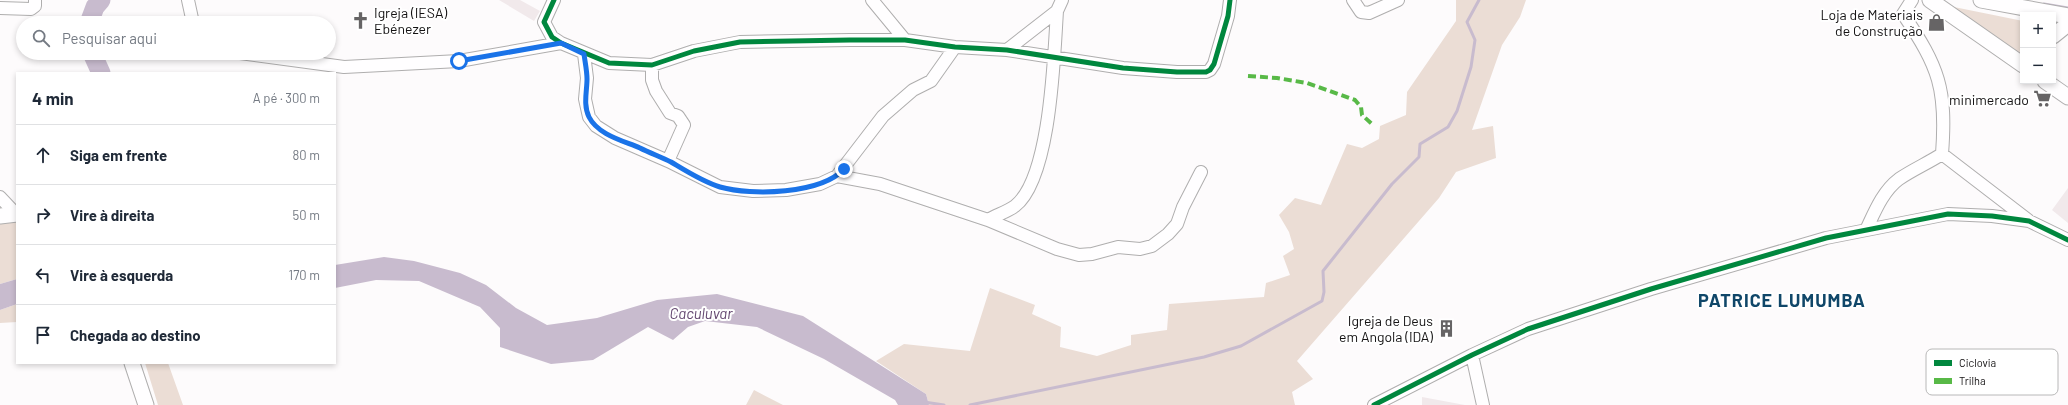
<!DOCTYPE html>
<html lang="pt">
<head>
<meta charset="utf-8">
<style>
  body { margin:0; font-family:Barlow,sans-serif; background:#f6f6f7; color:#1f2937 }
  .controls { position:absolute; right:12px; top:12px; display:grid; overflow:hidden; border-radius:0px; box-shadow:0 2px 6px #0003 }
  .controls button { width:36px; height:36px; display:grid; place-items:center; padding:0; border:0; border-bottom:1px solid #e0e1e3; background:#fff; color:#1f2937; font:20px sans-serif }
  .stop { position:absolute; width:12px; height:12px; margin:-9px; border:3px solid #1a73e8; border-radius:50%; background:#fff }
  .stop.end { background:#1a73e8; border-color:#fff; box-shadow:0 1px 4px #0008 }
  .list { margin:0; padding:0; list-style:none }
  h2 { display:flex; justify-content:space-between; align-items:center; height:52px; margin:0; padding:0 16px; font-size:17px }
  h2 small { font-size:13px; font-weight:400; color:#747a83 }
  .list li { display:grid; grid-template-columns:26px 1fr auto; gap:12px; align-items:center; box-sizing:border-box; height:60px; padding:0 16px; border-top:1px solid #e0e1e3 }
  .list b { display:block; font-size:15px; white-space:nowrap }
  .list em { font-size:13px; font-style:normal; color:#747a83 }
  .icon { flex:none; width:22px; height:22px; fill:none; stroke:currentColor; stroke-width:2; stroke-linecap:round; stroke-linejoin:round }
  .map { position:relative; flex:none; width:2068px; height:405px; overflow:hidden }
  .search { position:absolute; background:#fff; box-shadow:0 2px 6px #0003; left:16px; top:16px; width:320px; height:44px; display:flex; align-items:center; gap:10px; box-sizing:border-box; padding:0 14px; border-radius:22px; color:#747a83; font-size:15px }
  .panel { position:absolute; background:#fff; box-shadow:0 2px 6px #0003; left:16px; top:72px; width:320px; height:292px; border-radius:0px }
  .map>svg:first-child { display:block }
</style>
</head>
<body>
<div class="map">
<svg width="2068" height="405" viewBox="0 0 2068 405">
  <rect width="100%" height="100%" fill="#fdfbfc"/>
  <path fill="#f1e9eb" d="M499,0H520L540,11L534,21Z
    M2068,188V223L2052,210Z
    M1422,397L1465,405H1422Z"/>
  <path fill="#ebddd5" d="M1456,0H1526L1520,17L1502,45L1472,130L1493,126L1496,158L1456,172L1439,198L1297,361L1313,379L1292,392L1295,405H929L926,394L876,361L904,344L970,351L990,288L1035,305L1032,314L1061,327L1060,347L1097,356L1131,345V335L1167,330L1169,304L1264,297L1266,283L1290,275L1283,256L1294,249L1289,232L1279,215L1295,198L1321,205L1347,144L1362,148L1379,139L1380,126L1406,115L1407,92L1456,21Z
    M1954,7L2023,21V59L1954,9Z
    M17,222V279L0,284V224Z
    M17,304V322L0,323V310Z
    M145,363H168L183,405H158Z
    M754,390L783,405H746Z"/>
  <path fill="#c8bbce" d="M384,257L414,261L460,273L486,285L516,308L547,325L597,318L657,300L717,294L803,316L926,394L929,405H898L895,400L824,359L757,327L705,321L688,327L673,340L648,327L593,360L551,364L500,347V328L480,307L419,281L376,280L335,288V265Z
    M17,279V304L0,310V284Z"/>
  <g fill="none" stroke-linecap="round" stroke-linejoin="round">
    <path stroke="#c8bbce" stroke-width="3" d="M2044,4L2068,8
      M924,402L944,405
      M970,405L1204,357L1241,346L1322,301L1324,292L1323,271L1392,184L1419,157L1420,144L1448,127L1457,111L1471,67L1475,40L1467,22L1479,0"/>
    <path stroke="#c8bbce" stroke-width="19" d="M89,23L95,7L101,0
      M92,53L101,73"/>
    <defs>
      <path id="minor" d="M188,0L193,23
        M554,0L544,22L552,37L561,43L609,63L652,65L694,51L740,42L850,40H905L955,47L1007,50L1123,68L1177,72H1206L1210,70L1214,64L1228,16L1230,0
        M872,0L905,40
        M1353,0L1361,12L1369,13L1398,0
        M1912,0L1903,14C1939,67 1947,89 1942,154
        M0,8L31,9L35,6V0
        M1007,50L1057,11
        M240,53L344,67L459,61L561,43
        M584,54L587,78L585,99L589,117L596,126L615,138L668,161L720,187L753,191L786,190L820,184L837,176L883,116L913,90L931,81L955,47
        M652,65V80L656,91L670,113L678,116L684,125L668,161
        M1942,154L2028,220
        M837,176L880,184L988,220L1057,249L1079,255L1092,254L1118,247L1140,249L1152,246L1168,234L1177,224L1183,207L1201,172
        M0,197L16,214
        M988,220C996,215 1007,212 1015,206C1051,178 1054,55 1057,11L1062,0
        M1867,228C1875,211 1883,191 1899,179C1912,170 1928,163 1942,154
        M1472,355L1483,405
        M1374,405L1472,355L1528,329L1651,289L1826,238L1948,214L1992,216L2029,221L2068,240"/>
      <path id="major" d="M1930,0L2023,65
        M1981,0L2068,16
        M2053,36L2068,24
        M2045,81L2068,97
        M0,216L17,214
        M132,363L146,405"/>
    </defs>
    <use href="#minor" stroke="#afaeae" stroke-width="14"/>
    <use href="#major" stroke="#afaeae" stroke-width="17"/>
    <use href="#minor" stroke="#fffeff" stroke-width="12"/>
    <use href="#major" stroke="#fffeff" stroke-width="15"/>
    <path stroke="#58b947" stroke-width="4" stroke-dasharray="8 4" stroke-linecap="butt" d="M1248,76L1277,78L1307,83L1355,100L1361,107L1362,115L1372,124"/>
    <defs>
      <path id="cycleway" d="M554,0L544,22L552,37L561,43L609,63L652,65L694,51L740,42L850,40H905L955,47L1007,50L1123,68L1177,72H1206L1210,70L1214,64L1228,16L1230,0
        M1374,405L1472,355L1528,329L1651,289L1826,238L1948,214L1992,216L2029,221L2068,240"/>
    </defs>
    <use href="#cycleway" stroke="#fff" stroke-width="8"/>
    <use href="#cycleway" stroke="#00873e" stroke-width="5"/>
  </g>
  <g fill="none" stroke-linecap="round" stroke-linejoin="round">
    <path stroke="#1a73e8" stroke-width="5" d="M459,61L561,43L584,54C585,62 587,71 587,79C587,91 583,105 589,117C598,135 624,141 640,148C650,153 661,157 671,162C686,171 703,182 720,187C752,196 821,194 844,169"/>
  </g>
  <defs>
    <symbol id="church-bare" viewBox="-9 -9 18 18"><path d="M-1.2-6h2.4v3.5h3.3v2.4h-3.3V6h-2.4V-.1h-3.3v-2.4h3.3Z" fill="#666465" stroke="#fff" stroke-width="2.5" paint-order="stroke"/></symbol>
    <symbol id="shop-bare" viewBox="-9 -9 18 18"><path d="M-5-2.5h2.3a2.7 3.5 0 0 1 5.4 0H5L5.5 6h-11ZM-1.5-2.5h3a1.5 2.3 0 0 0-3 0Z" fill="#666465" stroke="#fff" stroke-width="2.5" paint-order="stroke"/></symbol>
    <symbol id="supermarket-bare" viewBox="-9 -9 18 18"><path d="M-6-5.5h2.5l.6 2H6L4.5 2H-2.5L-4.4-4H-6ZM-1.5 3.2a1.3 1.3 0 1 0 .1 0ZM3 3.2a1.3 1.3 0 1 0 .1 0Z" fill="#666465" stroke="#fff" stroke-width="2.5" paint-order="stroke"/></symbol>
    <symbol id="building-bare" viewBox="-9 -9 18 18"><path d="M-4-6H4V6H1V3H-1V6H-4ZM-2.5-4.3h1.7v1.8h-1.7ZM.8-4.3h1.7v1.8H.8ZM-2.5-1h1.7V.8h-1.7ZM.8-1h1.7V.8H.8Z" fill="#666465" stroke="#fff" stroke-width="2.5" paint-order="stroke"/></symbol>
  </defs>
  <g fill-rule="evenodd">
    <use href="#church-bare" x="348" y="8" width="25" height="25"/>
    <use href="#shop-bare" x="1924" y="10" width="25" height="25"/>
    <use href="#supermarket-bare" x="2030" y="86" width="25" height="25"/>
    <use href="#building-bare" x="1434" y="316" width="25" height="25"/>
  </g>
  <g text-anchor="middle" dominant-baseline="central" stroke-width="4" stroke-linejoin="round" paint-order="stroke">
    <g font-size="14" fill="#141213" stroke="#fff" text-anchor="end">
      <text x="374" y="12" text-anchor="start">Igreja (IESA)<tspan x="374" dy="16">Ebénezer</tspan></text>
      <text x="1923" y="14">Loja de Materiais<tspan x="1923" dy="16">de Construção</tspan></text>
      <text x="2029" y="99">minimercado</text>
      <text x="1433" y="320">Igreja de Deus<tspan x="1433" dy="16">em Angola (IDA)</tspan></text>
    </g>
    <g font-size="15" font-style="italic" fill="#644770" stroke="#fff">
      <text x="701" y="313">Caculuvar</text>
    </g>
    <g font-size="18" font-weight="bold" letter-spacing="1" fill="#104769" stroke="#fff">
      <text x="1782" y="300">PATRICE LUMUMBA</text>
    </g>
  </g>
  <rect x="1926" y="349" width="132" height="46" rx="6" fill="#fff" stroke="#b8b8b8" stroke-width="1"/>
  <rect x="1934" y="360" width="18" height="6" fill="#00873e"/>
  <rect x="1934" y="378" width="18" height="6" fill="#58b947"/>
  <g font-size="11" fill="#141213">
    <text x="1959" y="367">Ciclovia</text>
    <text x="1959" y="385">Trilha</text>
  </g>
</svg>
<div class="controls">
<button>+</button>
<button>−</button>
</div>
<div class="stop" style="left:459px;top:61px"></div>
<div class="stop end" style="left:844px;top:169px"></div>
<div class="search"><svg class="icon" aria-label="search" viewBox="0 0 24 24"><circle cx="10" cy="10" r="6"/><path d="M15 15l6 6"/></svg>Pesquisar aqui</div>
<section class="panel">
<h2>4 min<small>A pé · 300 m</small></h2>
<ul class="list">
<li><svg class="icon" aria-label="ahead" viewBox="0 0 24 24"><path d="M12 20V5M6 11l6-6 6 6"/></svg><div><b>Siga em frente</b></div><em>80 m</em></li>
<li><svg class="icon" aria-label="right" viewBox="0 0 24 24"><path d="M7 20v-9h11M14 6l5 5-5 5"/></svg><div><b>Vire à direita</b></div><em>50 m</em></li>
<li><svg class="icon" aria-label="left" viewBox="0 0 24 24"><path d="M17 20v-9H6M10 6l-5 5 5 5"/></svg><div><b>Vire à esquerda</b></div><em>170 m</em></li>
<li><svg class="icon" aria-label="arrive" viewBox="0 0 24 24"><path d="M6 21V4h12l-3 4 3 4H6"/></svg><div><b>Chegada ao destino</b></div></li>
</ul>
</section>
</div>
</body>
</html>
